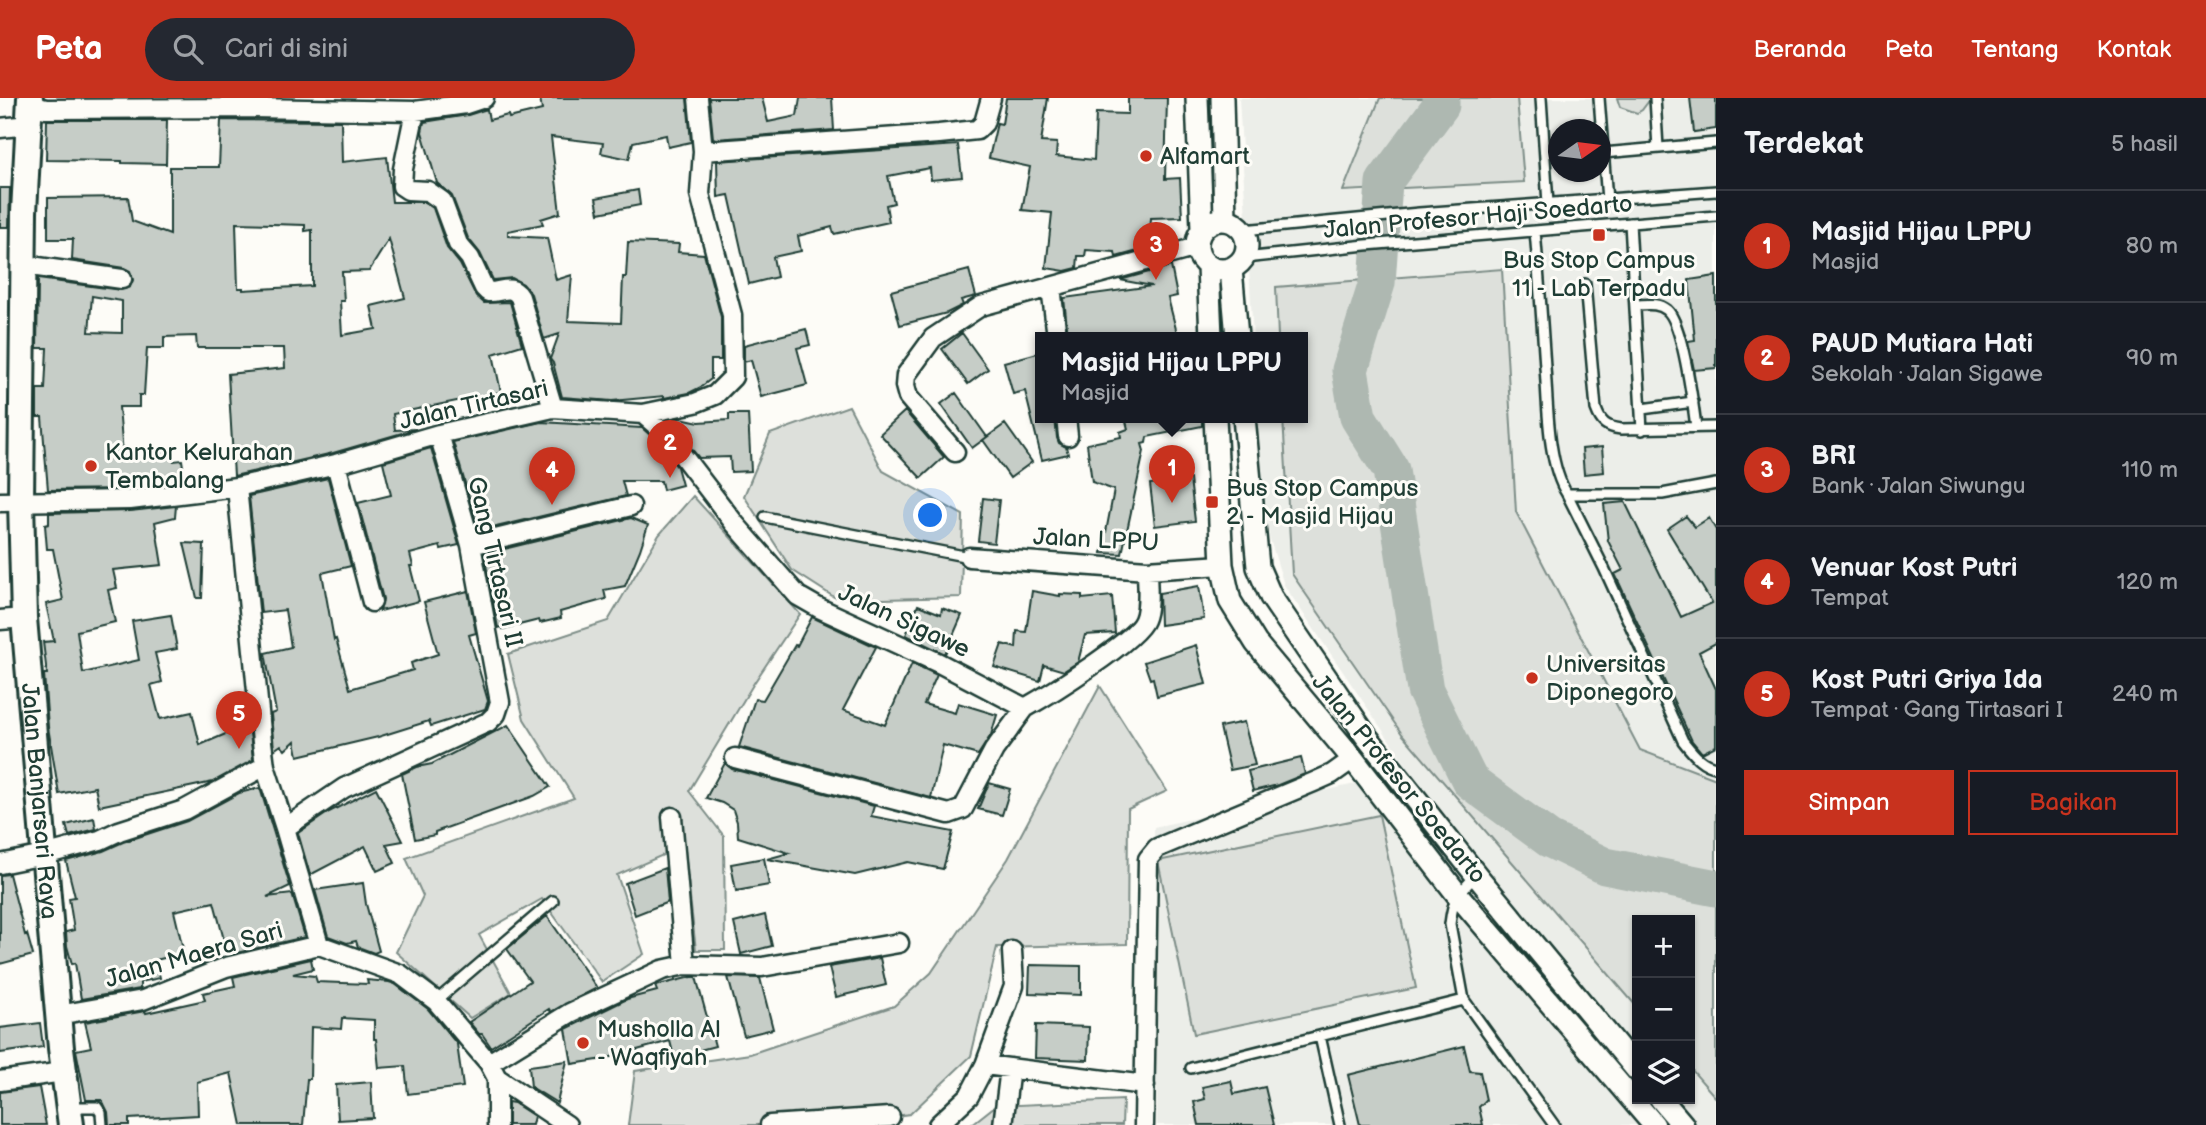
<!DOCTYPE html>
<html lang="id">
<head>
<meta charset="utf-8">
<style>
  body { margin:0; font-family:"Balsamiq Sans",sans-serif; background:#242831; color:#f1f3f6 }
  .controls { position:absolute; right:21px; bottom:21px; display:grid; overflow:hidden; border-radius:0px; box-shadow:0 2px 5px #0004 }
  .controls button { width:63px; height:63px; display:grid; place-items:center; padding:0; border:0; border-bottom:2px solid #363941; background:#171b24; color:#f1f3f6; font:35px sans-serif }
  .compass { position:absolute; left:1548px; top:21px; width:63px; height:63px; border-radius:50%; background:#171b24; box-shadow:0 2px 5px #0004; rotate:76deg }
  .you { position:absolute; left:931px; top:418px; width:24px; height:24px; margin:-18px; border:5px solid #fff; border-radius:50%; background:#1a73e8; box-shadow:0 0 0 10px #1a73e833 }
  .badge { display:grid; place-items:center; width:46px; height:46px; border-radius:50%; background:#c8321e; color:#fff; font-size:23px; font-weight:700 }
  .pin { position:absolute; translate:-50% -58px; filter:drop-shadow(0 2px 4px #0008) }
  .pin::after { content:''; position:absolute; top:37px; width:24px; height:21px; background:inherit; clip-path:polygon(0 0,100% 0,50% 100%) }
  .popup { position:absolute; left:1035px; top:234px; width:273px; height:91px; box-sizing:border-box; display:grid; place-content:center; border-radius:0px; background:#171b24; filter:drop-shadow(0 2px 5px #0005); font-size:23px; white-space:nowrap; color:#9ea1a6 }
  .popup b { font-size:26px; color:#f1f3f6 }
  .popup::after { content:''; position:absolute; left:50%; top:100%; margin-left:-14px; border:14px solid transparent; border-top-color:#171b24 }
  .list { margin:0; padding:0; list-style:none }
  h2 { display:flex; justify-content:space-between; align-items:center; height:91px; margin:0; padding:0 28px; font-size:30px }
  h2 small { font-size:23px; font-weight:400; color:#9ea1a6 }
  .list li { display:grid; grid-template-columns:46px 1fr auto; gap:21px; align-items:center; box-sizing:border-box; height:112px; padding:0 28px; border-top:2px solid #363941 }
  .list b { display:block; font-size:26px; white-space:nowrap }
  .list p { margin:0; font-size:23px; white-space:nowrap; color:#9ea1a6 }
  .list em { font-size:23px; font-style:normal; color:#9ea1a6 }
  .actions { display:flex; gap:14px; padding:21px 28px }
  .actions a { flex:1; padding:16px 0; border:2px solid #c8321e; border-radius:0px; text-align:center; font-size:24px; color:#c8321e }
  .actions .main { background:#c8321e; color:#fff }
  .icon { flex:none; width:38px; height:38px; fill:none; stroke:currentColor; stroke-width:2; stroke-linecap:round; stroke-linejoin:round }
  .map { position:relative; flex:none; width:1716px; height:1027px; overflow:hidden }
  header { display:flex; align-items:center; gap:42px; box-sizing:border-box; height:98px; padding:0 35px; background:#c8321e; color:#fff }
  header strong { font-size:33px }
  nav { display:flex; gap:38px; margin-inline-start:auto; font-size:24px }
  .search { width:490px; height:63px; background:#242831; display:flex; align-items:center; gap:18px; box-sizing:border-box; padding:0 24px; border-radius:38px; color:#9ea1a6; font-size:26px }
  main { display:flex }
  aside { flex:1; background:#171b24 }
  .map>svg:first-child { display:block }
</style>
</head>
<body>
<header>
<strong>Peta</strong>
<div class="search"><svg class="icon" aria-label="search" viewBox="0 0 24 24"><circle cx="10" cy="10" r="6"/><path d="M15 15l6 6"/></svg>Cari di sini</div>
<nav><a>Beranda</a><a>Peta</a><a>Tentang</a><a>Kontak</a></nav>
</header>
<main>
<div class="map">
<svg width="1716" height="1027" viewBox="0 0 1716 1027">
  <rect width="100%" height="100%" fill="#fdfcf7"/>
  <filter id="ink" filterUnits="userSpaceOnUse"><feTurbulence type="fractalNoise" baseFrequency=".0143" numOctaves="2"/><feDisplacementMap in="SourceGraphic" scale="14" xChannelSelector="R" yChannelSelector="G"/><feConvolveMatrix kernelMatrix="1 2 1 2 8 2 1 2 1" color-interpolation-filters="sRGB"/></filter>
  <g filter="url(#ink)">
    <path fill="#eceee9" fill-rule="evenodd" d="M1239,0H1716V1027H1157L1154,729L1411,674L1284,487L1269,438L1259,354L1257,319H1303V239H1253ZM1559,32H1601V74H1559ZM1637,822H1690V1001H1637Z"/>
    <path fill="#dde0db" stroke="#7e8e88" stroke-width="2" d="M1380,0H1517L1524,84L1343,93Z
      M1617,0H1651L1642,12L1637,15L1620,9Z
      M1502,171L1516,414L1640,652L1716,681V1000L1690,970V822H1637V909L1402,636L1292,476L1283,319H1303V239H1278L1276,189Z
      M849,308L883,373L963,417L961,499L883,501L834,499L792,472L744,398L770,336Z
      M693,398L800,516L754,585L689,693L724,738L725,852H696L685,756L672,753L617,777L644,856L602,884L542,801L479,837L511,895L470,920L396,854L423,798L406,760L574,700L524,621L508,556L608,523L659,437Z
      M1100,588L1167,693L1128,711L1127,846L997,849L971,958L910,1016L826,1027H628L635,973L750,956L894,908L931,875L1008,761Z
      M1379,717L1416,890L1194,936L1158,763Z
      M1123,1002L1122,1027H971L995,1008Z"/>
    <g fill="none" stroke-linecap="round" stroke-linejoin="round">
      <path stroke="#aeb8b1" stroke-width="37" d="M1441,0V7L1384,84L1377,185L1350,272L1358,319L1391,372L1425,592L1470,683L1549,741L1605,768L1716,790"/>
    </g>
    <path fill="#c6cdc7" stroke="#1f3d34" stroke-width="2" fill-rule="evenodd" d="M540,0H687L691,44L668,49L666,37L633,44L629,61L601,55L603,45L551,39L560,115L541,121L543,126L508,133V138L547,140L556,182L572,177L568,223L621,225L623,179H626L628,144L679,146L678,154L704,156L721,219V262H711V281L701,289L689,295L664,300V298L612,303L562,299L553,265L550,261L559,236L544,241L531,196L523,186L512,180L493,182L480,155L468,140L452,98L437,85L422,34L424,24L468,17L487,11L489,22L508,17L509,20L542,12Z
      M709,0H762L768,24L797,18L800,0H832L834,32L716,41L713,40Z
      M1006,0H1048L1041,44L1057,45L1056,58L1094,62L1096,15L1128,16V0H1167L1165,81L1180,80L1182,119L1151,120L1149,150L1116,159L1115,154L1086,152L1085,158H1078L1077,170L1065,173L1046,170L1052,115L1022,112L1030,69L989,60L997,25L1002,26Z
      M1690,0H1716V31L1694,34Z
      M47,22H167L166,66L122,65V63L46,62Z
      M221,22L341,23L342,64L387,59L392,104H424L433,110L447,150L460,166L476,198L484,205L510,204L522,247L493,256L501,294L393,316L395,332L416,331L333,355L234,378L228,276L285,270L284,250H197L196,238L164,239V250H147L144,297H139V309H119L123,356L173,351L174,363L182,362L185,381L176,382L177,385L129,391L48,392L42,319H37V291H45L47,250H37L38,181L121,192L130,189L133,182L130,173L124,170L72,162L73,141H48V100L128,99L132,123L170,137V69H219ZM236,125L305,127V133L312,132V188L243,192V190H238ZM389,141L405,200L371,208L376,231L342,237L340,203H344L342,174L369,173ZM92,198L122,203V235L89,234Z
      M958,47L962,79L931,82L930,70L888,78L894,105L886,107L889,124L834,136L832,129L798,138L801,153L773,159L777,179L749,186L729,97L718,99L717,63Z
      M0,90H10L9,129H0Z
      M638,92L640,107L599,115L596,100Z
      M1171,168L1177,198L1168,200L1178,239H1068L1064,200L1152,188L1120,182Z
      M969,172L976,198L961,202L963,207L947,215L900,227L891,193Z
      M1716,178V270L1694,272L1688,243L1695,242L1689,182Z
      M806,231L810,247L797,250L807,287L761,299L751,262L744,264V247Z
      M962,235L988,271L968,286L942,251Z
      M1041,254V319H1055L1057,340L1059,345L1066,349L1068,356L1042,362L1025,293L1013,296L1004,264Z
      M956,295L987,339L972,350L941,306Z
      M905,313L944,359L921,380L880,336Z
      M729,316H748L751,373L731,374L730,359L699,360L668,322L681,320L699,324L729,322Z
      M1125,319H1202V328L1147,339L1146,345L1142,346L1144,353L1122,456L1102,455L1114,392L1092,384L1087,346L1121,339L1120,334L1128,331Z
      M541,324L642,330L658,344L677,369L682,387L663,392L661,383H622L626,398L479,433L453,344Z
      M1005,326L1032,364L1010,380L983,342Z
      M1602,349L1604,374L1584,376L1582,351Z
      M431,350L459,447L441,451L440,448L410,456L413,468H410L419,503L380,513L383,501L358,405L391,397L383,364Z
      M328,380L351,468L322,475L334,542L336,541L350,591L413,572L411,565L438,556L424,504L468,493L476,535L469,537L488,603L485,611L431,628L429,623L378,639L298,658L295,643L285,652L281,647L274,652L271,616L276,614L265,555L291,549L285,512L261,515L249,398Z
      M1190,381L1195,423L1155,428L1150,386Z
      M983,400L999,402L994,445L978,443Z
      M1625,404L1681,519L1712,505L1667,431L1686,418L1695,429L1709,420L1716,432V545L1699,554L1716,591V648L1702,655L1692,643L1615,476L1623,472L1608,443L1604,406Z
      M176,408L175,419L155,424L162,467L113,472L117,490L108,492L115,524L77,533L83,575L139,562L132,523L171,517L177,551L155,555L162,584L151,587L160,621L192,614L200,647L249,626L253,662L213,684L99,708L95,689L59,696L48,629L44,576H47L43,544L54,543L46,506L63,502L53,451H47L45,427L49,426V415L130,413Z
      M631,420L648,427L640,452L625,488L604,492L606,501L560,514L561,520L540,525L539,522L503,531L502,529L498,530L484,456Z
      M184,445L204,446L202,500H197Z
      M1199,488L1204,521L1160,527L1159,495Z
      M1032,493L1060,498V496L1082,497V501L1112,498L1115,535L1085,537L1078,564L1064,573L1044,567L1040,583L994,569L1002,546L1016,550L1017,533L1026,534Z
      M918,507L941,516L942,510L962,517L945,556L906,537Z
      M812,519L876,549L843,612L885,627L912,565L937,577L924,606L955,615L958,605L997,617L991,637L978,657L943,647L931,700L739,649L755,601L763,602L795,547L797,548Z
      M1196,547L1206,586L1157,598L1153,580L1150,581L1144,564Z
      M1244,624L1255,667L1230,672L1220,629Z
      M508,627L550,689L534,698L435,734V737L415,741L402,676L417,669L432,666Z
      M1301,660L1305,676L1278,687L1253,693L1248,673Z
      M725,665L732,671L874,708L871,718L953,734L943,771L908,764L855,777L767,761L789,755L738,739L737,724L733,712L722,705L706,700Z
      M989,685L1010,691L1002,717L978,711Z
      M260,690L290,788L267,799L292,796L305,839L228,857L214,804L174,813L184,855L156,862L160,880L140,884V891L81,901L75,865L72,866L67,848L66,834L74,832L69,800L75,799L66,763L103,753L123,744L187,723L239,695Z
      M376,690L403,743L386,746L395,765L377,773L365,748L310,777L298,735L329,714Z
      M94,720L96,731L69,738L66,727Z
      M764,760L769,787L736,793L731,766Z
      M665,770L668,804L635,817L625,785Z
      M9,776L25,837L27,836L33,857L0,866V777Z
      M363,785L366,806L379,853L374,855L358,849L356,843L347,845L328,838L315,792Z
      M765,817L772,848L741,856L734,825Z
      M547,818L597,890L551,914L549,911L491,949L482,936H479L469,924L530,883L507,851Z
      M880,860L886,887L836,899L829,869Z
      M311,861L313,871L293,876L315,878L317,884L368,886L367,882L389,884L395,886L428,911L457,946L463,989L408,996L405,968L379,970L376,941H374V922L342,920L341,931L311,929L310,981H307L303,1027H242L231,975L197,984L198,1017L129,1021V1027H109L108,1014L102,1002H86L76,952L91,949L85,924L145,913L146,915L205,902L203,895L235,888L233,879Z
      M1030,867L1081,868V897L1029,895Z
      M691,879H696L715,948L674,959L670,943L604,961L572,966L566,931L627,901L657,893L655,888Z
      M728,879L760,880L773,931L744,938Z
      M40,925L43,949L0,955V930Z
      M1036,927L1089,929L1088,962L1035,960Z
      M1464,948L1470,973L1480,974L1486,1002L1479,1009L1483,1027H1360L1348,977Z
      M567,963L557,1005L531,989L529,968Z
      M1231,983L1234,996L1265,989L1274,1027H1199L1194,1004L1205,1001L1202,989Z
      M371,984L373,1020L338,1022L336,987Z
      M39,989L46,1027H0V994Z
      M508,1004L514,1005L534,1018L532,1027H508Z"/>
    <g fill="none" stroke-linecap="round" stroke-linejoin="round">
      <defs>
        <path id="service" d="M1541,0L1548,106
          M1599,0L1607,102
          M1655,0L1658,50
          M1603,55L1716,45
          M1630,125L1642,332
          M1243,132L1419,115L1716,93
          M1535,133C1539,178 1542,224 1545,269C1548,306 1547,365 1567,396H1662L1716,386
          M1244,160L1366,147L1716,118
          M1585,186L1596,311C1601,325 1606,329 1621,331L1716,329
          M1635,207C1646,207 1657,204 1667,212C1683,226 1693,306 1696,329
          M1642,311L1693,304
          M1567,396L1604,470L1683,643C1692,654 1701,667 1716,669
          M765,419L969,459
          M1475,779C1457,796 1453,800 1450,826L1464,902L1554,1027
          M436,903L553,803
          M1320,938L1340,1027
          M1191,970L1464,902
          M70,1015L81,1009H97L101,1015L102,1027"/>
        <path id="minor" d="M30,7L46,11L252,10L415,13L466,6L484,0
          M415,13L403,71L402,88L408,92L428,93L442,103L458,146L470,160L484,190L488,194C501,195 511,185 520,199L553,310
          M0,30L29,27
          M703,53L939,36L977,32L984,25L991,0
          M24,167L122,181
          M1051,189L1057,239
          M643,316L666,336L735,426L798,498L819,510L939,565L1025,610C1048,597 1137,542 1144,522C1150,508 1147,487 1147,472
          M1066,319L1068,338
          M955,354L908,299L905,288L906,277L933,240L981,208L1197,149
          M336,366L372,504
          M237,389L262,644L265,668L285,730
          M0,404L130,402L237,389L336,366L439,336L553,310L643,316L695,305L715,297L733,279L732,217L700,96L703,53L698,0
          M471,447L631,408
          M969,459L1147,472L1222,467
          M0,522L24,520
          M735,660L949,716L963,711L994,652L1025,610
          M672,719L685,867
          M0,766L44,757L100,742L119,733L184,712L265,668
          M319,847L285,730L344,690L488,624L496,616L500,604L471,447L439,336
          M58,917L143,902L226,869L319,847L400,876L436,903L489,965L497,980V1027
          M489,965L570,915L662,872L685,867L762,869L899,845
          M985,967L1145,987
          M497,980L567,1027
          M0,983L63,974
          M770,1027L890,1019
          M938,1027L969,998L985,967L1014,888L1012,853
          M1003,1027L1010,970
          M1144,1027L1148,761L1157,750L1314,684L1332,676L1353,661"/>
        <path id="tertiary" d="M1197,0L1202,131
          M1222,0L1225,121
          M1197 147a25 25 0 1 1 50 0a25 25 0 1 1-50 0Z
          M1208,168L1211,239
          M1231,171L1237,239
          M1215,319L1222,467L1230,503L1256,545L1353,661L1457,796L1654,1027
          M1244,319L1258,469L1271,499L1366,638L1477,778L1637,972
          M1661,1001L1683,1027"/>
        <g id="secondary">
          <path id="s1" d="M30,0L24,114L21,403L24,520L61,950L71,1027"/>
        </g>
      </defs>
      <use href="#service" stroke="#1f3d34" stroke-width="14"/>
      <use href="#minor" stroke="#1f3d34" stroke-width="23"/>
      <use href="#tertiary" stroke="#1f3d34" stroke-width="26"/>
      <use href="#secondary" stroke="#1f3d34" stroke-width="30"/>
      <use href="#service" stroke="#fdfcf7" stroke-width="9"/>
      <use href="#minor" stroke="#fdfcf7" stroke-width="18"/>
      <use href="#tertiary" stroke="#fdfcf7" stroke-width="21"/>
      <use href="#secondary" stroke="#fdfcf7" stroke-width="24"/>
    </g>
  </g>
  <g fill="#c8321e" stroke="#fdfcf7" stroke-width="2.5">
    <circle cx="1146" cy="58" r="7"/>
    <rect x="1592" y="130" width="14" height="14" rx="3.5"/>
    <circle cx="91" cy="368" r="7"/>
    <rect x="1205" y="397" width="14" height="14" rx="3.5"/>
    <circle cx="1532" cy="580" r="7"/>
    <circle cx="583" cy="945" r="7"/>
  </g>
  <g text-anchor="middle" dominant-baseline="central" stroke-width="6" stroke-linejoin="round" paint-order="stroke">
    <g font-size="24" fill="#1f3d34" stroke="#fdfcf7" text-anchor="start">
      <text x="1160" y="58">Alfamart</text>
      <text x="1599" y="162" text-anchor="middle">Bus Stop Campus<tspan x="1599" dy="28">11 - Lab Terpadu</tspan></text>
      <text x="105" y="354">Kantor Kelurahan<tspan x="105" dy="28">Tembalang</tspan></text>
      <text x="1226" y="390">Bus Stop Campus<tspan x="1226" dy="28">2 - Masjid Hijau</tspan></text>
      <text x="1546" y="566">Universitas<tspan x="1546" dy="28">Diponegoro</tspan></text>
      <text x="597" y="931">Musholla Al<tspan x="597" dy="28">- Waqfiyah</tspan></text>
    </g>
    <g font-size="24" fill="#1f3d34" stroke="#fdfcf7">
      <text transform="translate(1478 119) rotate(-5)">Jalan Profesor Haji Soedarto</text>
      <text transform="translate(474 307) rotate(-13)">Jalan Tirtasari</text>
      <text transform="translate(1096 442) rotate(3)">Jalan LPPU</text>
      <text transform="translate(495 464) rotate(77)">Gang Tirtasari II</text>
      <text transform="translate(904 523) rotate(25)">Jalan Sigawe</text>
      <text transform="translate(1399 681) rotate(51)">Jalan Profesor Soedarto</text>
      <text stroke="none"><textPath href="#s1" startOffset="704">Jalan Banjarsari Raya</textPath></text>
      <text transform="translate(194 857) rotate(-16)">Jalan Maera Sari</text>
    </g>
  </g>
</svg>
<div class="controls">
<button>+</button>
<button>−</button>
<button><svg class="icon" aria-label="layers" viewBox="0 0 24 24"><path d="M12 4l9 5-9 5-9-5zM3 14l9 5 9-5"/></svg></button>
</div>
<svg class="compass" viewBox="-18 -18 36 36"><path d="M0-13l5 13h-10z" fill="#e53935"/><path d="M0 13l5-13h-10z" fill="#9ea1a6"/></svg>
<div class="you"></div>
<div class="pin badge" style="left:1172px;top:405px">1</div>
<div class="popup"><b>Masjid Hijau LPPU</b>Masjid</div>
<div class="pin badge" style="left:670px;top:380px">2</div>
<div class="pin badge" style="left:1156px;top:182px">3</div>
<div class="pin badge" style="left:552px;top:407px">4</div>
<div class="pin badge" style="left:239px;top:651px">5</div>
</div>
<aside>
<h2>Terdekat<small>5 hasil</small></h2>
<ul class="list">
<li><span class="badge">1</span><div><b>Masjid Hijau LPPU</b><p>Masjid</p></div><em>80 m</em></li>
<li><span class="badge">2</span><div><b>PAUD Mutiara Hati</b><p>Sekolah · Jalan Sigawe</p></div><em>90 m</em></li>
<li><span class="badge">3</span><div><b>BRI</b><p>Bank · Jalan Siwungu</p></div><em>110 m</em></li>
<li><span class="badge">4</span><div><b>Venuar Kost Putri</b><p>Tempat</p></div><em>120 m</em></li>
<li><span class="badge">5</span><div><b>Kost Putri Griya Ida</b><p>Tempat · Gang Tirtasari I</p></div><em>240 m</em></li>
</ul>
<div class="actions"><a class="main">Simpan</a><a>Bagikan</a></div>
</aside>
</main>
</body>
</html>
